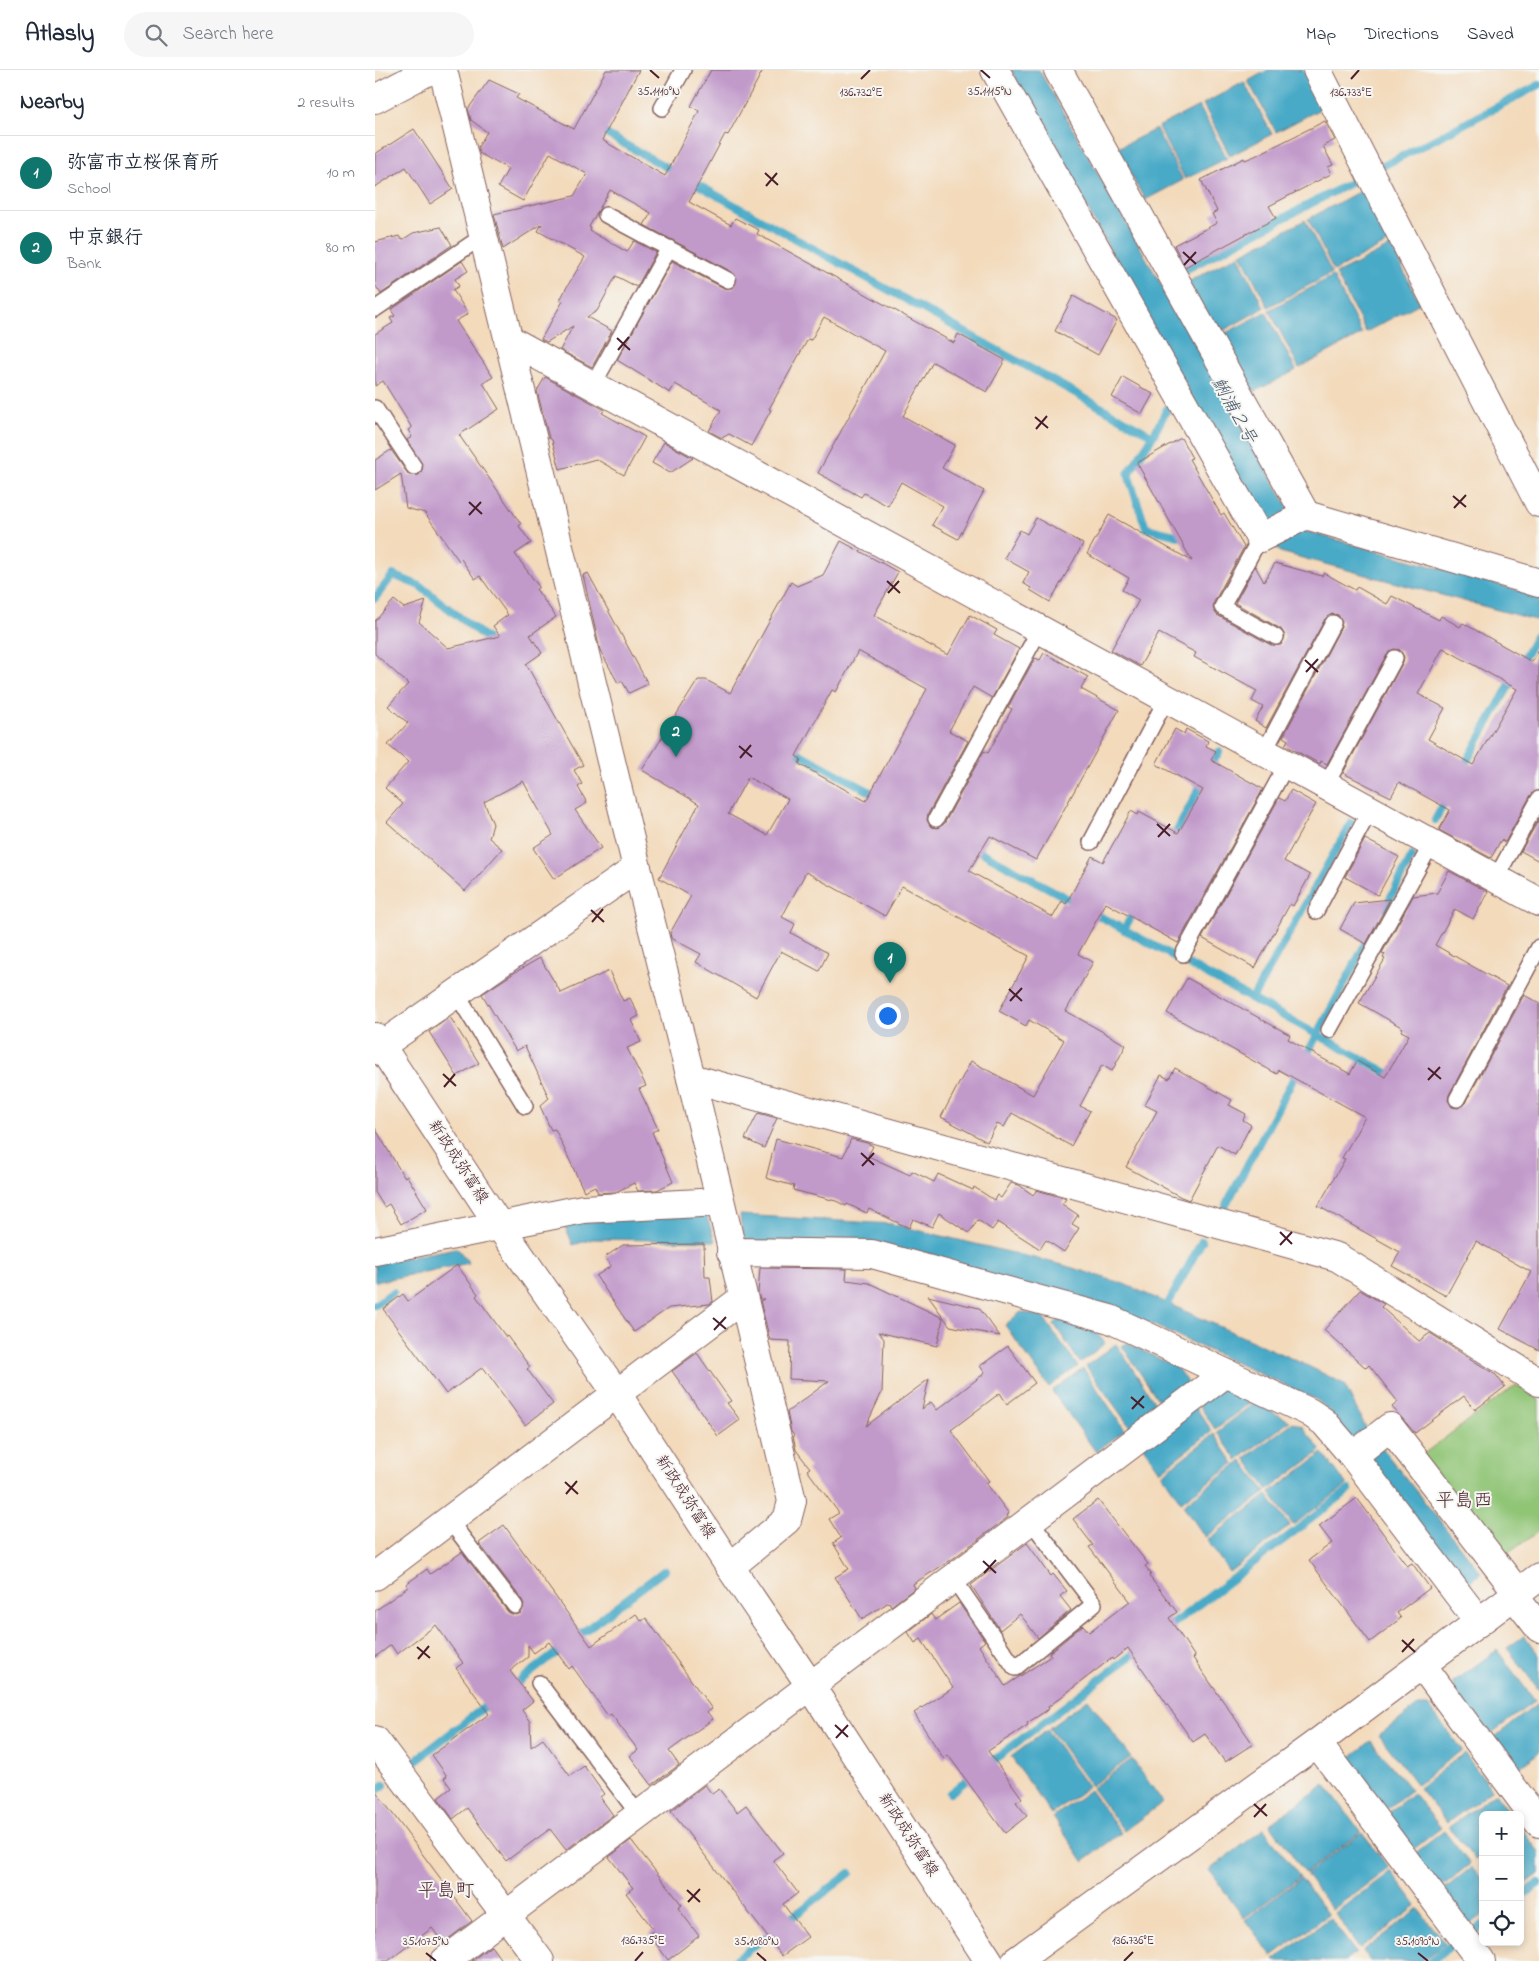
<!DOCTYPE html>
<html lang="en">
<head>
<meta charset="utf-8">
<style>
  body { margin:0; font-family:"Indie Flower","Klee One",sans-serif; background:#f6f6f7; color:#1f2937 }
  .controls { position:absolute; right:15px; bottom:15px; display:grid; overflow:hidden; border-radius:8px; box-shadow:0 2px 8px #0003 }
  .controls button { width:45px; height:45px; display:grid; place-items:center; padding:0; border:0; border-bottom:1px solid #e0e1e3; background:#fff; color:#1f2937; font:25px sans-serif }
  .you { position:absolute; left:512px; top:945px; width:18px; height:18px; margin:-12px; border:4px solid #fff; border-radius:50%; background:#1a73e8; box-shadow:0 0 0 8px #1a73e833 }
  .badge { display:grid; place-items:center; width:32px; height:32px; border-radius:50%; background:#0f766e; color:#fff; font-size:16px; font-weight:700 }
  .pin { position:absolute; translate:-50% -41px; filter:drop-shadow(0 1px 2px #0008) }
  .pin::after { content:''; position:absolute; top:26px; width:18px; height:15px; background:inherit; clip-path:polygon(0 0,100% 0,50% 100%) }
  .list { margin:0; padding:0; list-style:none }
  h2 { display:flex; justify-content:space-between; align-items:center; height:65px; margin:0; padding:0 20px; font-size:21px }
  h2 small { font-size:16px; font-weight:400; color:#747a83 }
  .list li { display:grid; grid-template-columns:32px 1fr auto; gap:15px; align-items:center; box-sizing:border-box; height:75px; padding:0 20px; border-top:1px solid #e0e1e3 }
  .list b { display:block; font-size:19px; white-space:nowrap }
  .list p { margin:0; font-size:16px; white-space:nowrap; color:#747a83 }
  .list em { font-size:16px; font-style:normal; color:#747a83 }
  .icon { flex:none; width:28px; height:28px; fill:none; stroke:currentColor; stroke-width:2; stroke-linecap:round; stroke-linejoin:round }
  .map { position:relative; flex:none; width:1164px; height:1891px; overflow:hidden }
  header { display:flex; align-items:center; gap:30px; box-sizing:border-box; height:70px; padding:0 25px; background:#fff; border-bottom:1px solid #e0e1e3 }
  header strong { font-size:24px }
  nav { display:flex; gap:28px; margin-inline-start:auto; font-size:18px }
  .search { width:350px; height:45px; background:#f6f6f7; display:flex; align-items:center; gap:12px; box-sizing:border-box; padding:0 18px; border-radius:28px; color:#747a83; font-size:19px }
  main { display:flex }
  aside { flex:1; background:#fff }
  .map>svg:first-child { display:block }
</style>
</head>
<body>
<header>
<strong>Atlasly</strong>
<div class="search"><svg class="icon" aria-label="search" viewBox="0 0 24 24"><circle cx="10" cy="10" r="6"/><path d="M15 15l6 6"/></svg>Search here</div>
<nav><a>Map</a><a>Directions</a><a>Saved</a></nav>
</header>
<main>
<aside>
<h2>Nearby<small>2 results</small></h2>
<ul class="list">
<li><span class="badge">1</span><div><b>弥富市立桜保育所</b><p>School</p></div><em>10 m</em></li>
<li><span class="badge">2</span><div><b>中京銀行</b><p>Bank</p></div><em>80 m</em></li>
</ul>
</aside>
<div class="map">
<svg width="1164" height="1891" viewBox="0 0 1164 1891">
  <rect width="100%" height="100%" fill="#f6f6f2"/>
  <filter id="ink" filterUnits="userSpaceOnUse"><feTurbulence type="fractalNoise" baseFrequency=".02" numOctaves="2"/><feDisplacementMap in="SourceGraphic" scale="10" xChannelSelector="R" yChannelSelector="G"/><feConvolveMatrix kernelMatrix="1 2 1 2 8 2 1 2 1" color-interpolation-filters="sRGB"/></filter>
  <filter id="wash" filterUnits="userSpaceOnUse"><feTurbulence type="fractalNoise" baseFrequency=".0096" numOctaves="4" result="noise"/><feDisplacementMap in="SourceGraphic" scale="20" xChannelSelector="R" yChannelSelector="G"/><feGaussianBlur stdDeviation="1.12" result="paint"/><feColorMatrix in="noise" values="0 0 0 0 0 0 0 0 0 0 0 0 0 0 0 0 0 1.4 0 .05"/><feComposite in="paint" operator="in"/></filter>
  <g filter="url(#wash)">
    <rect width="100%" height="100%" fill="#f3dabb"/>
    <path fill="#90c576" stroke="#6d7250" d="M1141,1315L1164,1330V1461L1127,1488L1047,1385Z"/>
    <path fill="#48aac7" stroke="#496479" d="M636,0H664L926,460L1164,526V551L905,482L897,475Z
      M893,0H928L947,38L901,62L873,11Z
      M869,12L897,64L855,86L828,34Z
      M824,36L852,88L810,109L783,57Z
      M781,59L808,110L770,130L741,79Z
      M987,120L1014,172L959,201L933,149Z
      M930,150L957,203L893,237L866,184Z
      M1016,176L1045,233L991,262L961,204Z
      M863,185L889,238L842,264L813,212Z
      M958,206L987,264L924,298L894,240Z
      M891,242L921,300L875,324L843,267Z
      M331,1144L340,1171L218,1169L198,1175L189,1153Z
      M365,1145L517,1154L688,1195L749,1214L931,1295L969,1314L991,1358L1106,1503L1089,1516L955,1342L942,1330L739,1237L368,1169Z
      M82,1178L94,1193L0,1212V1193Z
      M646,1242L668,1247L703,1296L674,1317L630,1255Z
      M684,1250L719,1260L730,1273L705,1293L679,1254Z
      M752,1273L801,1297L814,1314L786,1334L747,1276Z
      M741,1274L783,1337L755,1357L711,1296Z
      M708,1298L750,1360L721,1382L677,1321Z
      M844,1316L876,1332L840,1359L822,1332Z
      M879,1333L915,1351L862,1390L842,1362Z
      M819,1335L837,1361L785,1401L766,1373Z
      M918,1352L927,1356L946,1381L893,1420L870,1388Z
      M839,1364L859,1393L806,1432L787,1404Z
      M948,1383L972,1415L918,1455L895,1423Z
      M867,1390L891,1422L830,1467L808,1435Z
      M892,1425L915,1456L854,1502L832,1470Z
      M1149,1566L1164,1585V1620L1132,1578Z
      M1122,1580L1160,1631L1114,1665L1079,1620L1078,1612Z
      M713,1629L756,1687L716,1716L674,1658Z
      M1162,1634L1164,1636V1683L1141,1700L1117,1669Z
      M1043,1636H1053L1087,1680L1042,1715L1004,1665Z
      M672,1660L713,1717L676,1744L636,1687Z
      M996,1671L1036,1720L1007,1742L972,1698L973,1689Z
      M1089,1683L1117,1720L1072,1753L1044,1718Z
      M757,1689L788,1732L749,1761L717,1718Z
      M950,1714L986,1762L930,1803L895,1754Z
      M715,1720L746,1763L708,1791L678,1747Z
      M1038,1723L1066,1758L1036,1781L1009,1746Z
      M1120,1723L1136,1745H1108V1784L1100,1790L1074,1757Z
      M1146,1758L1164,1782V1804L1145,1818Z
      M889,1759L925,1807L869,1848L834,1800Z
      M1069,1761L1095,1794L1065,1818L1039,1784Z
      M987,1763L1014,1798L957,1840L931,1804Z
      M1097,1797L1108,1810V1845L1094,1855L1067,1821Z
      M1016,1801L1042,1836L985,1879L960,1843Z
      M926,1808L953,1845L897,1886L870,1850Z
      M1044,1839L1070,1874L1047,1891H995L988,1881Z
      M955,1848L981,1883L970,1891H900L899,1890Z"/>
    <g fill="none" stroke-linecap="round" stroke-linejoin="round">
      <path stroke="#48aac7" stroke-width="8" d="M222,59L302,103
        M1004,98L1164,15
        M316,111L778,366
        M812,199L979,111
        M792,339L778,366L753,404L771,458L812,468
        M0,528L18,505L45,516L111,568L113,579
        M1145,595L1163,563
        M414,678L503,726
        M834,699L844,682
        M1087,700L1139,607
        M1060,750L1072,728
        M797,770L829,709
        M597,777L701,833
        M1010,838L1037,786
        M715,841L1022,1008
        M749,860L760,839
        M877,929L976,753
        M929,990L995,865
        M851,1135L923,1000
        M793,1234L827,1171
        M0,1235L18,1222
        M790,1560L974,1420
        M200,1568L290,1500
        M137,1617L189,1577
        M40,1691L117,1631
        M611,1696L765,1579
        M0,1722L9,1715
        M575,1723L600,1704
        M1145,1827L1164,1813
        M411,1852L475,1803
        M1100,1861L1108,1855
        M359,1891L400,1860
        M1056,1891L1074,1877"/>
    </g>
    <g id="blocks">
      <path fill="#c19aca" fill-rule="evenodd" d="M231,0H264L227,70L290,106L324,41L316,36L336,0H388L353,65L350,64L314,132L356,155L360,148L384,160L382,164L579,273L583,264L630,290L612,322L558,292L528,346L580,375L567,398L609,421L583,469L557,455L568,436L526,412L513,436L489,423L486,427L443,403L510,281L449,247L436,270L433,269L394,339L396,340L376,376L354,364L347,368L334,361L346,340L300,314L295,323L242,290L297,191L349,218H358L362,209L357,202L269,155L276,143L235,120L223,141L214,157L216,158L215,161L252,182L259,171L281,182L262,217L241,206L222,241L212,247L237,261L217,297L185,280L198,256L172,272L166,269L188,231L185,230L193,215L210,187L163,161L167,154L128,179L119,144L199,126L212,104L175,83L148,131L123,117L133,99L104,83L103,77L112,62L96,50L93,39L114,10L144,24L141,28L199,59Z
        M950,51L960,70L948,76L958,95L953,97L956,104L894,136L901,148L810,197L799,175L842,153L837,144L842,141L826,110L869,88L870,90L880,86Z
        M39,59L78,119L55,134L31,97L0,117V84Z
        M66,157L77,175L6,224L0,215V172L24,166L27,170L38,163Z
        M87,191L93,201L80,209L84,216L78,220L93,244L81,251L118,307L108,313L124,339L84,365L146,454L144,456L156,473L140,484L164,517L161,519L181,547L155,565L167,583L151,594L208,695L199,700L207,714L203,717L212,733L200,740L226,778L179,809L158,778L178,765L148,711L109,732L118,754L114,768L127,779L90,821L12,752L28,734L10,718L33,692L13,675L33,653L13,636L33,614L0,584V551L19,530L29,538L51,531L44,552L73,578L125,566L118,556L133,545L105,506L100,509L86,489L84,491L50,443L31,438L26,404L0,420V390L16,380L34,405H44L48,397L32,370L37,367L33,360L37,358L8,311L0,316V264L18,253L15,248L20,246L16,240Z
        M698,226L742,250L723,285L680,261Z
        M170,307L230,340L227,343L270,367L249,405L221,389L185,399L177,370L174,368L162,321Z
        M748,307L778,324L767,344L737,327Z
        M806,368L817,388L814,389L846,445L849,443L869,477L839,532L838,538L842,545L896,575H906L910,566L906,559L860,533L880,496L889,512L900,493L947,506L949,503L980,520L982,517L1012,534L1017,526L1064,550L1066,546L1085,557L1088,553L1157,592L1164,580V720L1156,725L1130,772L1126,770L1116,788L1064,760L1075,740L1024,712L1016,727L968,703L1028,592L1029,587L1025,580L1019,579L1012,584L952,694L946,691L945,694L910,675L913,670L908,667L966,557L967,552L963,545L957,544L950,549L891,658L880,651L888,637L877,631L882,621L819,587L821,583L784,563L765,596L736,580L764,530L747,520L754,508L712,484L734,445L817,491L762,393ZM1068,578L1142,619L1098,695L1053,669L1070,638L1043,624Z
        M289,372L318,388L295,403L277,393Z
        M661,448L708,474L675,532L655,520L656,518L648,513L654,502L629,488L645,460L652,464Z
        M466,471L523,502L499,545L573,585L595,545L622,560L619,565L644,579L617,628L598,617L574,661L593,671L553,744L552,750L556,757L562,758L569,754L609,681L613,683L637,639L633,637L660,588L665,590L669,583L713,607L706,619L744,640L661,790L615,766L594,801L678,847L687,831L691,834L717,786L728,792L756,741L763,745L764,742L803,763L828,720L781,694L800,659L809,664L811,659L833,671L831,676L841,681L836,690L888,719L803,873L731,833L703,884L718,892L691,941L751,975L737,1001L727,995L705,1036L715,1041L696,1076L637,1043L629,1057L622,1054L612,1072L566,1047L596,991L658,1025L689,970L654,950L651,956L624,941L654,886L527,816L510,846L431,802L407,847L420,854L416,863L453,883L444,901L406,881L381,927L321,892L326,884L296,868L295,863L316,826L284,808L324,734L267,700L323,610H331L355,623L416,512L422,516L448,505ZM483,581L552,619L491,731L424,694L426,689L421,686L457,620L461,622ZM373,707L413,729L392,765L353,744Z
        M213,503L273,614L254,623L247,611L243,613L225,580L208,505Z
        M916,720L941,734L909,791L935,805L918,836L915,834L880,898L827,868L904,728L910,731Z
        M1164,749V791L1146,781Z
        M990,769L1024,787L1003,825L970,807Z
        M1074,801L1113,822L1098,849L1080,839L1060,875L1132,916L1074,1025L1073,1030L1077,1037L1083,1038L1090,1033L1149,925L1164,933V1280L1125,1259L1156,1202L1101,1171L1071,1226L1017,1196L1025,1182L943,1136L970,1089L967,1088L990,1047L904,1000L902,1004L792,943L812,908L915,965L913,969L975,1004L982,991L1010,1007L1034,965L1026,961L1028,958L984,933L1010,889L1008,888L1010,884L1007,883L1038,826L1062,823Z
        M1015,829L991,874L965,859L979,833Z
        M165,888L186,923L234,901L248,931L255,928L264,946L256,950L266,972L252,978L271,1016L264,1019L283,1059L277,1062L298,1112L282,1120L263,1121L259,1113L241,1122L223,1123L220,1116L209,1121L180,1059L176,1060L165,1036L174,1028L150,976L141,981L107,924L139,903Z
        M75,947L104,993L82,1006L54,962Z
        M800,998L857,1030L854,1035L871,1044L868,1050L876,1055L860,1085L843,1075L814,1130L806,1127L751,1097L782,1041L770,1035L786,1005L794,1009Z
        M383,1043L402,1048L389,1078L370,1069Z
        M0,1058L29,1107L32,1106L52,1139L26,1154L14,1134L9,1137L0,1122Z
        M401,1069L468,1087L476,1069L492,1073L498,1076L493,1086L535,1105L537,1101L559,1112L563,1104L598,1120L599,1117L619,1130L622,1125L626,1128L636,1113L644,1115L658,1125L662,1120L689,1128L691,1129L687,1134L703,1145L697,1154L704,1158L689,1182L671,1170L665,1179L623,1152L617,1160L603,1150L594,1163L564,1143L557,1157L538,1149L534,1158L494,1139L492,1143L472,1134L471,1136L461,1131L418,1120L419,1116L391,1108Z
        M329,1174L330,1207H335L338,1232L334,1234L294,1238L259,1262L221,1206L236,1196L230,1187L248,1175Z
        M82,1195L103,1224L101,1226L131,1267L132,1266L155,1297L152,1299L178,1334L150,1355L108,1297L71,1324L8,1239L28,1224L33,1231Z
        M385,1198L472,1199L471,1210L494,1213L568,1248L562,1276L503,1262L509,1269L507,1322L491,1356L554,1309L547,1339L556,1332L562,1340L610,1303L605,1296L633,1276L660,1313L632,1334L625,1323L576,1360L614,1411L611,1413L634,1444L632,1445L633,1447L576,1490L538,1514L540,1518L516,1536L514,1532L487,1549L460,1507L474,1499L458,1473L466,1468L454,1449L464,1443L432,1400L435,1398L421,1380L418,1366L419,1365L416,1362L412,1342L454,1311L414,1309L415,1271L395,1270L385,1231L389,1229H385L383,1223Z
        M985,1220L1009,1234L1006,1237L1044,1271L1055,1263L1121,1305L1130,1317L1100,1340L1089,1326L1040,1363L1017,1337L1023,1332L994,1295L991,1298L949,1260Z
        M553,1226L604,1238L625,1266L575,1256Z
        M322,1283L356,1331L352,1333L365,1350L343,1366L297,1301Z
        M982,1428L1032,1496L1037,1493L1055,1518L1022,1543L1026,1548L995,1572L934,1490L957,1473L944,1456Z
        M723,1430L773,1494L770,1496L776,1504L774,1506L802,1542L794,1548L820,1587L818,1588L878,1674L850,1692L830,1664L818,1672L753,1578L738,1590L737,1588L673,1637L674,1639L652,1653L653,1655L613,1681L647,1728L641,1732L652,1746L630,1763L573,1685L569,1689L539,1643L578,1618L546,1569L540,1573L533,1562L556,1544L560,1550L584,1533L610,1571L604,1576L630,1616L676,1586L674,1583L708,1555L714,1562L755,1531L714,1477L718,1475L698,1449Z
        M129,1455L216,1576L261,1544L267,1551L271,1548L337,1639L332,1642L338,1649L294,1681L304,1695L277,1715L255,1686L263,1680L236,1644L233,1646L197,1596L194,1599L174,1572L159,1583L153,1575V1587L135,1601L158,1631L147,1640L155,1652L156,1677L168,1669L195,1706L209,1696L229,1724L225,1727L238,1745L191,1780L175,1759L131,1791L92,1738L78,1749L63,1728L76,1718L69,1708L72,1706L57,1685L114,1644L81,1598L88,1593L61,1555L22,1584L16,1575L0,1587V1541L33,1517L31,1514L52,1499L55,1504L87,1482L133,1542L141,1545L146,1543L149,1535L147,1530L104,1473Z
        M652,1473L676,1506L678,1504L692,1521L685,1526L696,1540L663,1568L645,1544L625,1560L596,1515Z
        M330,1715L337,1724L344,1719L362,1742L371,1735L408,1783L398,1790L423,1823L408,1834L433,1867L407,1886L296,1741Z
        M0,1720L97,1851L68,1873L57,1858L13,1891H0Z
        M256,1770L307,1835L303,1838L324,1866L293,1890L274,1864L279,1860L251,1823L258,1818L234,1787Z
        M116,1876L127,1891H96Z"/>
    </g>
  </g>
  <g filter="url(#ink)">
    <use href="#blocks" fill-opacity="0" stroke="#85605d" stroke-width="1"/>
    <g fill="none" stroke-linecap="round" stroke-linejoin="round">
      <defs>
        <path id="service" d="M287,38L308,0
          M231,145L353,210
          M0,239L108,166
          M218,315L294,178
          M0,338L39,397
          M885,468L847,537L901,567
          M889,682L958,553
          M951,715L1020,588
          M561,749L665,559
          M716,772L792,628
          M1121,808L1164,729
          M941,841L995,740
          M808,884L912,694
          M81,923L150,1036
          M954,960L1057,773
          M1082,1029L1164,877
          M74,1450L140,1536
          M578,1508L640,1598L719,1534L655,1450
          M164,1613L264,1745"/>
        <path id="minor" d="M620,0L885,468L931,445L1164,513
          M683,0L931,445
          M942,0L1164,433
          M133,269L1164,832
          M0,980L262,798
          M316,1008L962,1187L1164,1312
          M0,1181L208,1139L345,1132
          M356,1182L497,1184L735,1249L934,1342L949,1352L978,1386L1104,1552
          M978,1386L1015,1357L1143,1523
          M0,1506L367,1229
          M1139,1526L1164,1558
          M1047,1595L1164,1753
          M0,1670L165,1891
          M942,1673L1106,1891
          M70,1891L851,1303"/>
        <path id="tertiary" d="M68,0L262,798L316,1008L417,1431L412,1450L355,1497
          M641,1891L942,1673L1164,1507"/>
        <path id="secondary" d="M0,29L55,0
          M0,967L124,1155L242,1324L355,1497L435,1615L614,1891"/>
      </defs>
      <use href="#service" stroke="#85605d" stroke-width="18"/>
      <use href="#minor" stroke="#85605d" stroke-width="30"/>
      <use href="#tertiary" stroke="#85605d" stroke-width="30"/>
      <use href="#secondary" stroke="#85605d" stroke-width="30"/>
      <use href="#service" stroke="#fff" stroke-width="15"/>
      <use href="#minor" stroke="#fff" stroke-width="28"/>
      <use href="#tertiary" stroke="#fff" stroke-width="28"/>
      <use href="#secondary" stroke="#fff" stroke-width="28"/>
    </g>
  </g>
  <path fill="none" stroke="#4a1f2b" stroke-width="2" d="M275,0L284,8M606,0L615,8M486,9L495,0M976,9L984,0M390,103L403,115M391,116L402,103M808,182L821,194M809,195L821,182M242,268L255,280M243,280L254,267M660,347L673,358M661,359L672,346M1078,426L1091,437M94,432L107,444M1079,438L1091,425M94,445L106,432M512,511L525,523M513,523L524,511M930,590L943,602M931,602L943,589M364,676L377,687M365,688L376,675M782,754L795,766M783,767L795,754M216,840L229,852M217,852L228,839M634,919L647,931M635,931L647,918M1053,998L1066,1009M68,1004L81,1016M1053,1010L1065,997M69,1017L80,1004M486,1083L499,1095M487,1096L499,1083M905,1162L917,1174M905,1175L917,1162M338,1248L351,1259M339,1260L351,1247M756,1327L769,1338M757,1339L769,1326M190,1412L203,1424M191,1424L202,1411M608,1491L621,1503M609,1503L621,1490M1027,1570L1040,1582M42,1577L55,1588M1027,1582L1039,1569M43,1589L54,1576M460,1655L473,1667M461,1668L473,1655M879,1734L892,1746M879,1747L891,1734M312,1820L325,1832M313,1832L325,1819M51,1883L61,1891M382,1883L391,1891M1043,1883L1053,1891M260,1891L268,1882M749,1891L758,1882"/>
  <g text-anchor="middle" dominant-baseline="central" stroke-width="4" stroke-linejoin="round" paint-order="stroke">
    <g font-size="16" fill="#4a1f2b" stroke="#f6f6f2">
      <text transform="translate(83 1092) rotate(57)">新政成弥富線</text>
      <text transform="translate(310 1427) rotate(57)">新政成弥富線</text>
      <text transform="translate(533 1765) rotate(57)">新政成弥富線</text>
    </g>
    <g font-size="18" font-style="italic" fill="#495769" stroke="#f6f6f2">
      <text transform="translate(858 341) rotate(61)">鯏浦２号</text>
    </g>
    <g font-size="19" fill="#4a1f2b" stroke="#f6f6f2">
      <text x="1089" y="1431">平島西</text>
      <text x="71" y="1821">平島町</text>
    </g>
  </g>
  <g font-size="12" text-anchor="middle" fill="#4a1f2b" stroke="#f6f6f2" stroke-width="4" stroke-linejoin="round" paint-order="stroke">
    <text x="284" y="25">35.1110°N</text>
    <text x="615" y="25">35.1115°N</text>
    <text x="486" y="26">136.732°E</text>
    <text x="976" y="26">136.733°E</text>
    <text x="268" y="1874">136.735°E</text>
    <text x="758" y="1874">136.736°E</text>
    <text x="51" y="1875">35.1075°N</text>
    <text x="382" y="1875">35.1080°N</text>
    <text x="1043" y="1875">35.1090°N</text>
  </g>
</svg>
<div class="controls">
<button>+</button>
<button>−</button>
<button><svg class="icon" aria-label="locate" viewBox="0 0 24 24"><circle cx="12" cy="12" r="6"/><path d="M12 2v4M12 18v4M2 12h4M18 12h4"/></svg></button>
</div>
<div class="you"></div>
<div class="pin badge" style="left:515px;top:913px">1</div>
<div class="pin badge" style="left:301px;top:687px">2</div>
</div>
</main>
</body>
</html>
